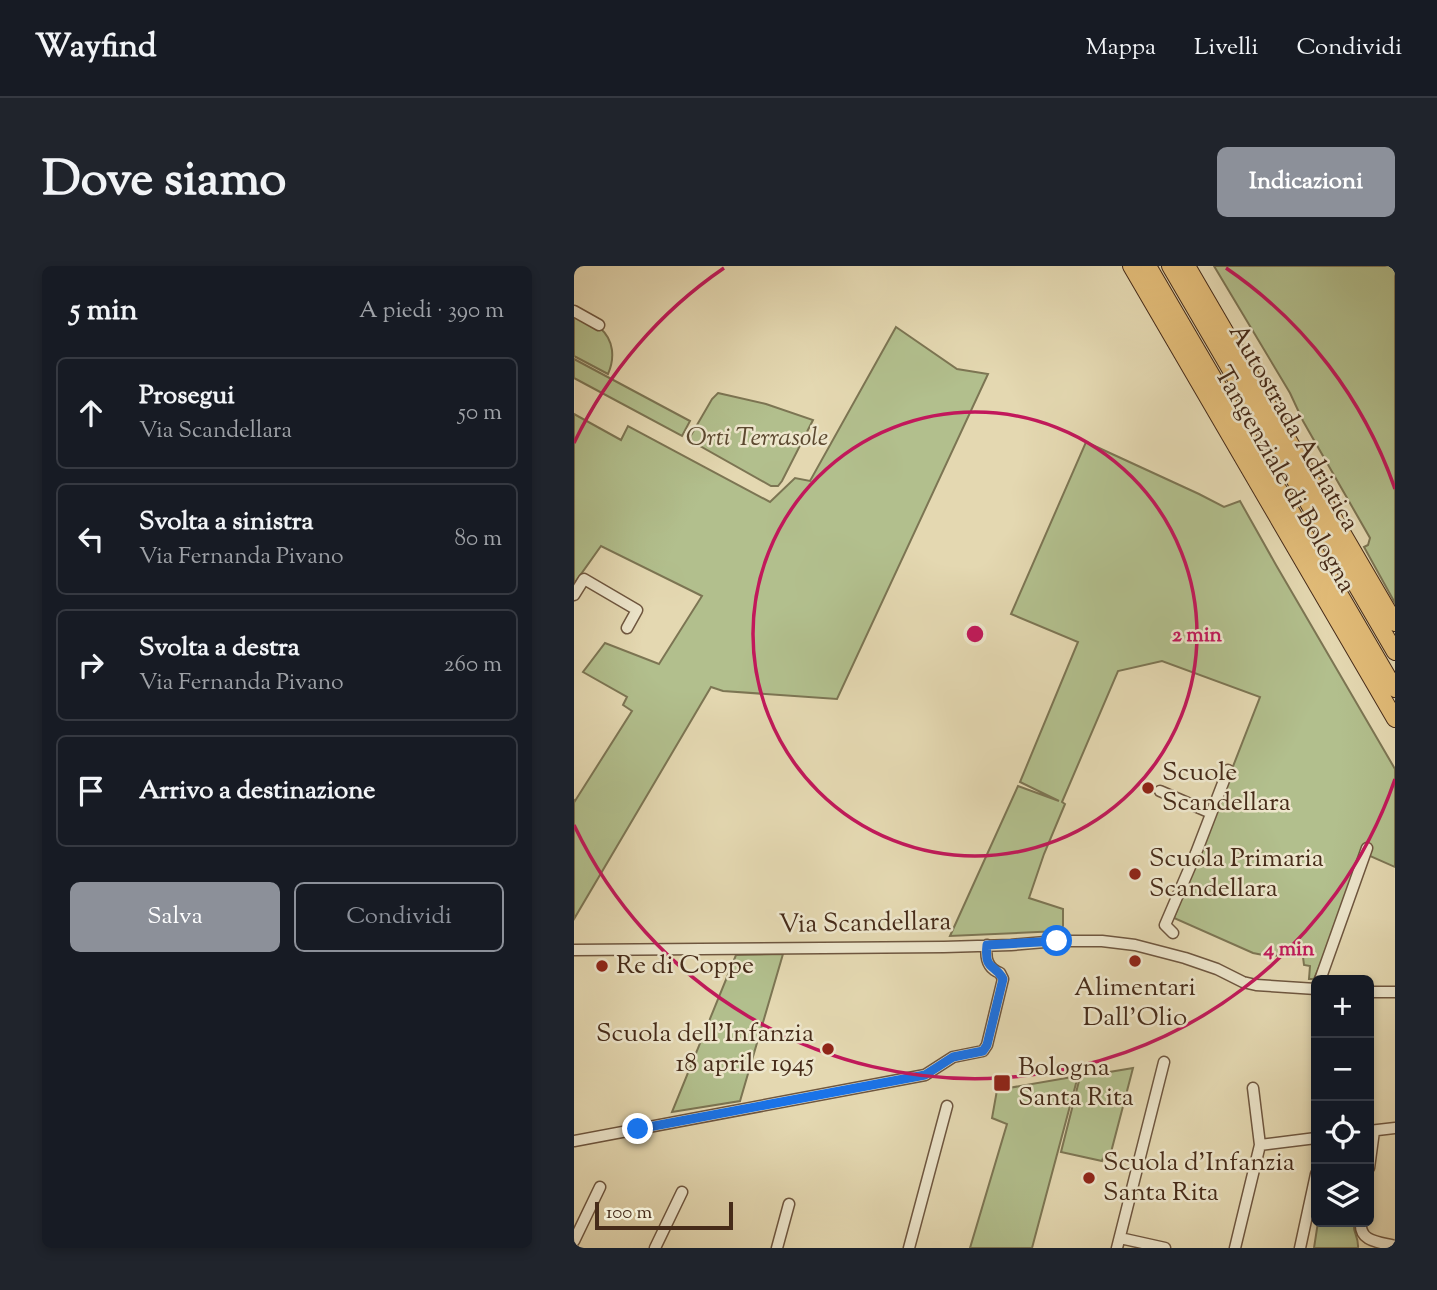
<!DOCTYPE html>
<html lang="it">
<head>
<meta charset="utf-8">
<style>
  body { margin:0; font-family:"Sorts Mill Goudy",serif; background:#20242c; color:#f1f3f6 }
  .controls { position:absolute; right:21px; bottom:21px; display:grid; overflow:hidden; border-radius:10px; box-shadow:0 4px 10px #0003 }
  .controls button { width:63px; height:63px; display:grid; place-items:center; padding:0; border:0; border-bottom:2px solid #363941; background:#171b24; color:#f1f3f6; font:35px sans-serif }
  .scale { position:absolute; left:21px; bottom:18px; width:138px; box-sizing:border-box; padding-left:7px; border:4px solid #462b19; border-top:0; font-size:19px; line-height:24px; white-space:nowrap; color:#462b19; -webkit-text-stroke:5px #ede6cc; paint-order:stroke }
  .stop { position:absolute; width:21px; height:21px; margin:-16px; border:5px solid #1a73e8; border-radius:50%; background:#fff }
  .stop.end { background:#1a73e8; border-color:#fff; box-shadow:0 2px 7px #0008 }
  .list { margin:0; padding:0; list-style:none }
  h2 { display:flex; justify-content:space-between; align-items:center; height:91px; margin:0; padding:0 28px; font-size:30px }
  h2 small { font-size:23px; font-weight:400; color:#9ea1a6 }
  .list li { display:grid; grid-template-columns:46px 1fr auto; gap:21px; align-items:center; box-sizing:border-box; height:112px; margin:0 14px 14px; padding:0 14px; border:2px solid #363941; border-radius:10px }
  .list b { display:block; font-size:26px; white-space:nowrap }
  .list p { margin:0; font-size:23px; white-space:nowrap; color:#9ea1a6 }
  .list em { font-size:23px; font-style:normal; color:#9ea1a6 }
  .actions { display:flex; gap:14px; padding:21px 28px }
  .actions a { flex:1; padding:16px 0; border:2px solid #8c9099; border-radius:10px; text-align:center; font-size:24px; color:#8c9099 }
  .actions .main { background:#8c9099; color:#fff }
  .icon { flex:none; width:38px; height:38px; fill:none; stroke:currentColor; stroke-width:2; stroke-linecap:round; stroke-linejoin:round }
  .map { position:relative; flex:none; width:821px; height:982px; overflow:hidden; border-radius:10px }
  header { display:flex; align-items:center; gap:42px; box-sizing:border-box; height:98px; padding:0 35px; background:#171b24; border-bottom:2px solid #363941 }
  header strong { font-size:33px }
  nav { display:flex; gap:38px; margin-inline-start:auto; font-size:24px }
  .intro { display:flex; align-items:center; justify-content:space-between; box-sizing:border-box; height:168px; padding:0 42px }
  h1 { margin:0; font-size:49px }
  .button { padding:18px 32px; border-radius:10px; background:#8c9099; color:#fff; font-size:24px; font-weight:700 }
  main { display:flex; gap:42px; padding:0 42px }
  aside { flex:1; background:#171b24; border-radius:10px; box-shadow:0 4px 10px #0003 }
  .map>svg:first-child { display:block }
</style>
</head>
<body>
<header>
<strong>Wayfind</strong>
<nav><a>Mappa</a><a>Livelli</a><a>Condividi</a></nav>
</header>
<div class="intro"><h1>Dove siamo</h1><a class="button">Indicazioni</a></div>
<main>
<aside>
<h2>5 min<small>A piedi · 390 m</small></h2>
<ul class="list">
<li><svg class="icon" aria-label="ahead" viewBox="0 0 24 24"><path d="M12 20V5M6 11l6-6 6 6"/></svg><div><b>Prosegui</b><p>Via Scandellara</p></div><em>50 m</em></li>
<li><svg class="icon" aria-label="left" viewBox="0 0 24 24"><path d="M17 20v-9H6M10 6l-5 5 5 5"/></svg><div><b>Svolta a sinistra</b><p>Via Fernanda Pivano</p></div><em>80 m</em></li>
<li><svg class="icon" aria-label="right" viewBox="0 0 24 24"><path d="M7 20v-9h11M14 6l5 5-5 5"/></svg><div><b>Svolta a destra</b><p>Via Fernanda Pivano</p></div><em>260 m</em></li>
<li><svg class="icon" aria-label="arrive" viewBox="0 0 24 24"><path d="M6 21V4h12l-3 4 3 4H6"/></svg><div><b>Arrivo a destinazione</b></div></li>
</ul>
<div class="actions"><a class="main">Salva</a><a>Condividi</a></div>
</aside>
<div class="map">
<svg width="821" height="982" viewBox="0 0 821 982">
  <rect width="100%" height="100%" fill="#e4d8b1"/>
  <filter id="stains"><feTurbulence type="fractalNoise" baseFrequency=".00286" numOctaves="4"/><feColorMatrix values="0 0 0 0 .2 0 0 0 0 .09 0 0 0 0 .02 0 0 0 .5 -.17"/></filter>
  <radialGradient id="worn" r=".72"><stop offset=".6" stop-color="#630" stop-opacity="0"/><stop offset="1" stop-color="#630" stop-opacity=".3"/></radialGradient>
  <path fill="#b2bf8d" stroke="#7c7553" stroke-width="2" d="M640,0H821V337L790,281L794,279L796,272L729,155L716,127Z
    M0,49C8,53 19,56 26,62C40,74 41,92 34,108L0,90Z
    M322,61L383,103L414,108L263,433L149,425L137,421L0,653V534L1,535L58,445L49,439L53,431L9,406L31,377L85,398L128,330L27,280L0,318V148L47,174L54,160L196,236L221,212L236,215Z
    M0,93L116,155L108,170L0,112Z
    M144,127L192,138L239,154L208,215L204,220H197L119,176L116,171L138,133Z
    M512,176L625,228L650,241L666,235L702,299L821,503V601L794,589L740,713H735L736,700L730,699L729,691L689,689L679,687L600,652L686,431L588,395L544,405L488,536L491,538L470,588L455,632L489,643V660L485,665L376,670L444,520L485,535L446,516L504,376L437,348Z
    M209,688L166,835L98,846L162,689Z
    M559,802L536,890L530,889L528,895L487,886L506,811Z
    M504,810L458,982H396L433,858L418,852L423,824Z
    M744,956H780C778,966 785,970 784,982H740Z"/>
  <g fill="none" stroke-linecap="round" stroke-linejoin="round">
    <defs>
      <path id="minor" d="M0,45L25,59
        M0,329L10,313L63,344L53,362
        M586,525L637,547
        M599,667L591,659L622,587L654,504
        M0,684L370,681L437,679L483,675H528L561,679L611,692L643,703L669,716L682,719L742,723
        M746,714L793,582
        M795,726H821
        M795,865L821,862
        M0,875L351,809L379,791L409,785L413,779L429,713L426,707C413,702 411,692 413,679
        M686,879L742,872
        M795,902L800,865
        M787,956C785,976 805,976 821,980
        M546,972L591,982
        M0,975L26,921
        M81,982L108,926
        M203,982L215,938
        M335,982L373,840
        M543,982L590,796
        M661,982L686,879L679,822
        M726,982L742,908"/>
      <path id="highway" d="M557,0L821,453
        M574,0L821,423
        M596,0L821,386
        M613,0L821,357"/>
    </defs>
    <use href="#minor" stroke="#6e563f" stroke-width="13"/>
    <use href="#highway" stroke="#462b19" stroke-width="18"/>
    <use href="#minor" stroke="#ede6cc" stroke-width="10"/>
    <use href="#highway" stroke="#e2bc78" stroke-width="16"/>
  </g>
  <g fill="none" stroke-linecap="round" stroke-linejoin="round">
    <path stroke="#1a73e8" stroke-width="9" d="M64,863L351,809L379,791L409,785L413,779L429,713C421,697 410,706 413,679L483,675"/>
  </g>
  <g fill="none" stroke="#c2185b" stroke-width="3.5">
    <circle cx="401" cy="368" r="222"/>
    <path d="M821 513A444 444 0 0 1 0 559M0 177A444 444 0 0 1 150 2M652 2A444 444 0 0 1 821 223"/>
  </g>
  <g fill="#8f2418" stroke="#ede6cc" stroke-width="2.5">
    <circle cx="574" cy="522" r="7"/>
    <circle cx="561" cy="608" r="7"/>
    <circle cx="561" cy="695" r="7"/>
    <circle cx="28" cy="700" r="7"/>
    <circle cx="254" cy="783" r="7"/>
    <rect x="419" y="808" width="18" height="18" rx="3.5"/>
    <circle cx="515" cy="912" r="7"/>
  </g>
  <g text-anchor="middle" dominant-baseline="central" stroke-width="5" stroke-linejoin="round" paint-order="stroke">
    <g font-size="26" fill="#462b19" stroke="#ede6cc">
      <text transform="translate(719 162) rotate(60)">Autostrada Adriatica</text>
      <text transform="translate(710 214) rotate(60)">Tangenziale di Bologna</text>
      <text transform="translate(291 658) rotate(-1)">Via Scandellara</text>
    </g>
    <g font-size="26" font-style="italic" fill="#5c4930" stroke="#ede6cc">
      <text x="183" y="172">Orti Terrasole</text>
    </g>
    <g font-size="26" fill="#462b19" stroke="#ede6cc" text-anchor="start">
      <text x="588" y="507">Scuole<tspan x="588" dy="30">Scandellara</tspan></text>
      <text x="575" y="593">Scuola Primaria<tspan x="575" dy="30">Scandellara</tspan></text>
      <text x="42" y="700">Re di Coppe</text>
      <text x="561" y="722" text-anchor="middle">Alimentari<tspan x="561" dy="30">Dall'Olio</tspan></text>
      <text x="240" y="768" text-anchor="end">Scuola dell'Infanzia<tspan x="240" dy="30">18 aprile 1945</tspan></text>
      <text x="444" y="802">Bologna<tspan x="444" dy="30">Santa Rita</tspan></text>
      <text x="529" y="897">Scuola d'Infanzia<tspan x="529" dy="30">Santa Rita</tspan></text>
    </g>
  </g>
  <circle cx="401" cy="368" r="10" fill="#c2185b" stroke="#ede6cc" stroke-width="3.5"/>
  <g font-size="21" text-anchor="middle" font-weight="bold" fill="#c2185b" stroke="#ede6cc" stroke-width="5" stroke-linejoin="round" paint-order="stroke">
    <text x="623" y="375">2 min</text>
    <text x="715" y="689">4 min</text>
  </g>
  <rect width="100%" height="100%" filter="url(#stains)"/>
  <rect width="100%" height="100%" fill="url(#worn)"/>
</svg>
<div class="controls">
<button>+</button>
<button>−</button>
<button><svg class="icon" aria-label="locate" viewBox="0 0 24 24"><circle cx="12" cy="12" r="6"/><path d="M12 2v4M12 18v4M2 12h4M18 12h4"/></svg></button>
<button><svg class="icon" aria-label="layers" viewBox="0 0 24 24"><path d="M12 4l9 5-9 5-9-5zM3 14l9 5 9-5"/></svg></button>
</div>
<div class="scale">100 m</div>
<div class="stop" style="left:483px;top:675px"></div>
<div class="stop end" style="left:64px;top:863px"></div>
</div>
</main>
</body>
</html>
